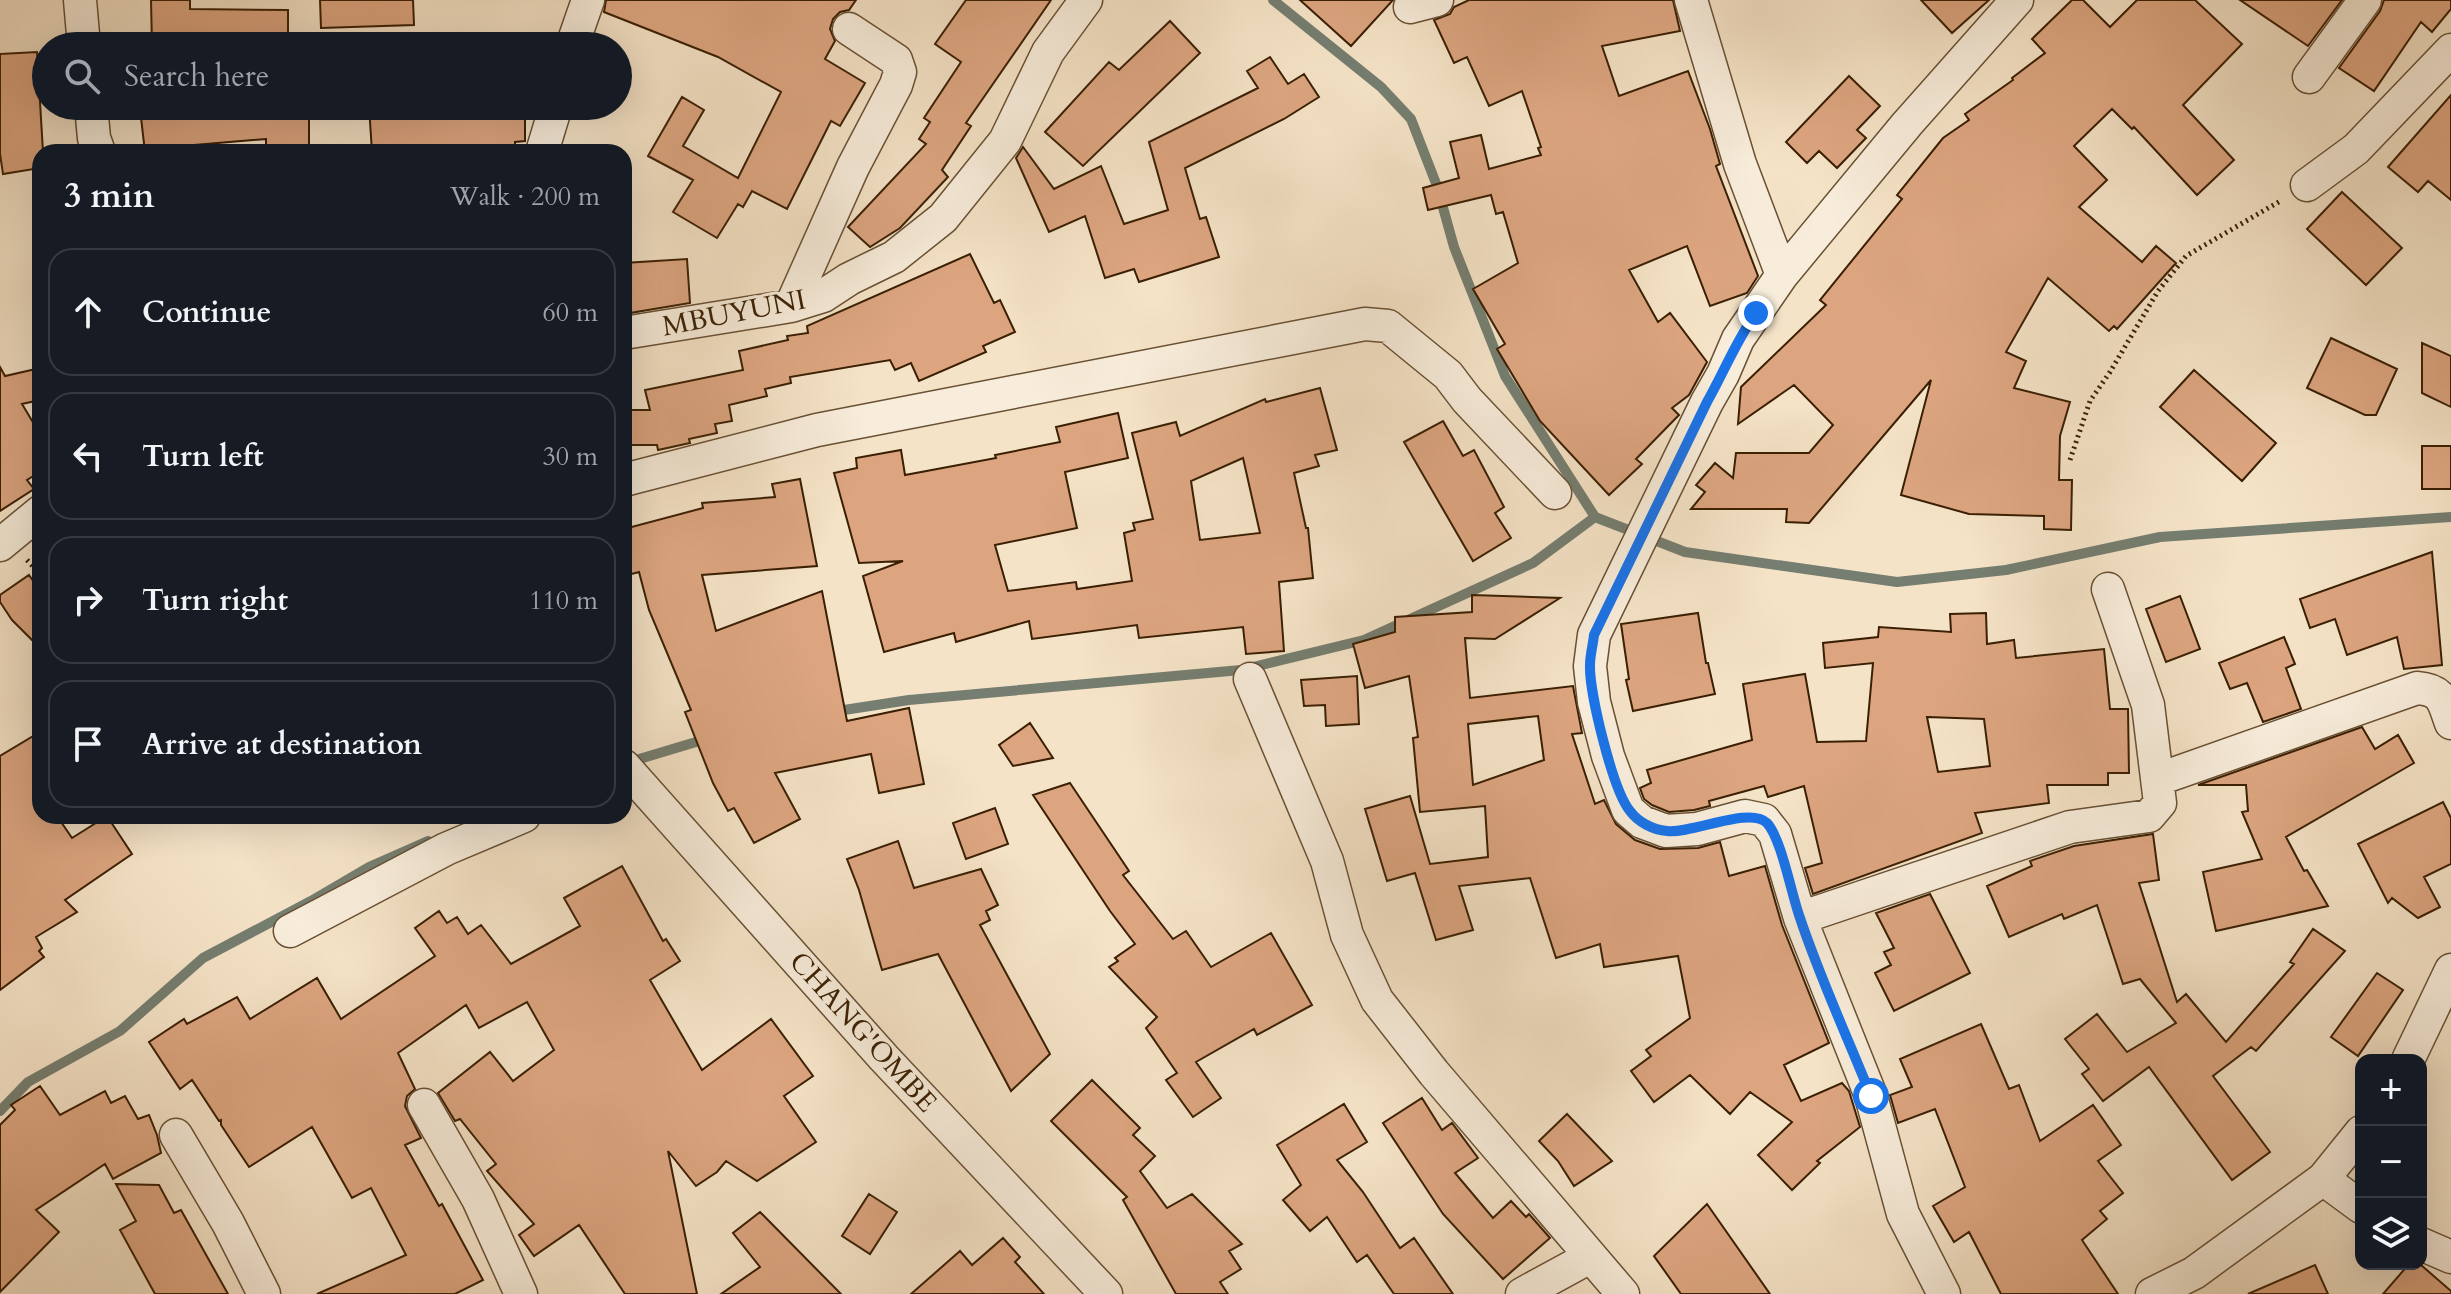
<!DOCTYPE html>
<html lang="en">
<head>
<meta charset="utf-8">
<style>
  body { margin:0; font-family:Cardo,serif; background:#242831; color:#f1f3f6 }
  .controls { position:absolute; right:24px; bottom:24px; display:grid; overflow:hidden; border-radius:16px; box-shadow:0 8px 32px #0002 }
  .controls button { width:72px; height:72px; display:grid; place-items:center; padding:0; border:0; border-bottom:2px solid #363941; background:#171b24; color:#f1f3f6; font:40px sans-serif }
  .stop { position:absolute; width:24px; height:24px; margin:-18px; border:6px solid #1a73e8; border-radius:50%; background:#fff }
  .stop.end { background:#1a73e8; border-color:#fff; box-shadow:0 2px 8px #0008 }
  .list { margin:0; padding:0; list-style:none }
  h2 { display:flex; justify-content:space-between; align-items:center; height:104px; margin:0; padding:0 32px; font-size:34px }
  h2 small { font-size:26px; font-weight:400; color:#9ea1a6 }
  .list li { display:grid; grid-template-columns:52px 1fr auto; gap:24px; align-items:center; box-sizing:border-box; height:128px; margin:0 16px 16px; padding:0 16px; border:2px solid #363941; border-radius:24px }
  .list b { display:block; font-size:30px; white-space:nowrap }
  .list em { font-size:26px; font-style:normal; color:#9ea1a6 }
  .icon { flex:none; width:44px; height:44px; fill:none; stroke:currentColor; stroke-width:2; stroke-linecap:round; stroke-linejoin:round }
  .map { position:relative; flex:none; width:2451px; height:1294px; overflow:hidden }
  .search { position:absolute; background:#171b24; box-shadow:0 8px 32px #0002; left:32px; top:32px; width:600px; height:88px; display:flex; align-items:center; gap:20px; box-sizing:border-box; padding:0 28px; border-radius:44px; color:#9ea1a6; font-size:30px }
  .panel { position:absolute; background:#171b24; box-shadow:0 8px 32px #0002; left:32px; top:144px; width:600px; height:680px; border-radius:24px }
  .map>svg:first-child { display:block }
</style>
</head>
<body>
<div class="map">
<svg width="2451" height="1294" viewBox="0 0 2451 1294">
  <rect width="100%" height="100%" fill="#f5e3c7"/>
  <filter id="stains"><feTurbulence type="fractalNoise" baseFrequency=".0025" numOctaves="4"/><feColorMatrix values="0 0 0 0 .2 0 0 0 0 .09 0 0 0 0 .02 0 0 0 .5 -.17"/></filter>
  <radialGradient id="worn" r=".72"><stop offset=".6" stop-color="#630" stop-opacity="0"/><stop offset="1" stop-color="#630" stop-opacity=".3"/></radialGradient>
  <g fill="none" stroke-linecap="round" stroke-linejoin="round">
    <path stroke="#757e70" stroke-width="10" d="M1273,0L1381,87L1411,119L1437,186L1454,247L1505,376L1595,517L1685,552L1897,582L2006,570L2160,537L2451,517
      M831,712L909,700L1241,670L1364,640L1533,563L1595,517
      M626,763L706,739
      M0,1111L28,1082L120,1031L203,958L311,901L369,867L428,841"/>
  </g>
  <path fill="#dca580" stroke="#3a1f03" stroke-width="2" fill-rule="evenodd" d="M151,0H190V9L288,10V46H152Z
    M320,0H413L414,25L321,28Z
    M606,0H856L849,10L840,12L833,19L830,29L835,41L825,59L865,83L840,126L831,121L787,209L752,191L743,207L738,204L717,238L673,212L693,180L648,156L682,97L704,110L683,146L738,178L781,92L718,57L604,12Z
    M966,0H1051L966,123L971,126L942,170L948,177L900,228L870,247L848,227L926,144L919,139L930,122L924,118L961,62L935,44Z
    M1300,0H1393L1351,46Z
    M1469,0H1673L1680,31L1602,46L1619,96L1688,71L1710,129L1720,164L1716,166L1758,276L1747,293L1710,306L1687,246L1629,270L1658,322L1670,313L1707,362L1689,395L1672,408L1679,415L1636,459L1642,464L1609,495L1540,421L1497,349L1505,344L1473,289L1518,263L1503,212L1496,214L1491,195L1428,210L1423,188L1459,178L1450,142L1481,135L1489,169L1541,155L1538,148L1541,147L1522,91L1489,106L1467,57L1454,63L1434,20L1450,14L1454,7Z
    M1921,0H1989L1952,33Z
    M2072,0H2083L2110,27L2137,0H2195L2242,44L2183,105L2234,160L2197,195L2134,127L2132,129L2112,109L2074,146L2107,180L2079,207L2142,262L2156,246L2176,263L2117,329L2114,326L2109,331L2048,278L2006,352L2026,361L2014,388L2070,402L2060,436L2059,480H2072L2071,530L2044,529V516L1969,514L1901,495L1931,380L1809,523L1786,522L1787,509H1691L1705,492L1696,485L1715,463L1733,478L1736,453H1809L1833,425L1794,385L1738,424L1741,387L1826,305L1820,300L1902,199L1897,195L1943,138L1969,120L1965,114L2013,80L2012,78L2045,53L2032,39Z
    M2240,0H2342L2308,46Z
    M2384,0H2451V9L2432,32L2421,22L2374,91L2339,68L2380,11Z
    M1170,21L1200,53L1083,166L1045,132L1109,62L1119,70Z
    M37,52L43,152H40V168L3,174L0,154V54Z
    M1270,57L1288,84L1304,74L1319,97L1284,119L1185,168L1200,219L1206,217L1219,257L1139,282L1134,269L1105,278L1085,216L1049,232L1016,158L1023,147L1054,189L1101,166L1124,224L1168,210L1149,142L1258,88L1247,71Z
    M1849,76L1880,106L1857,130L1866,138L1837,168L1819,151L1807,163L1786,142Z
    M2451,95V200L2428,181L2418,192L2388,167Z
    M173,106H309V152H266V139L171,147L172,152H145L140,109Z
    M369,106H454V111L525,109V141L515,142V152H372Z
    M2342,192L2402,248L2366,285L2307,229Z
    M970,254L994,303L1000,300L1015,332L983,346L986,352L919,381L911,363L895,370L890,360L790,377L791,383L765,389L767,396L729,405L732,421L715,424L717,433L689,439L690,443L658,450L657,445H624V410H650L645,390L743,370L739,351L788,340L787,336L808,333L807,326Z
    M687,259L690,303L624,314V263Z
    M2331,338L2397,369L2376,415H2365L2307,388Z
    M2422,343L2451,356V407L2422,393Z
    M0,367L5,376L40,368V400L22,404L40,434V472L27,480L34,489L0,511Z
    M2194,370L2276,443L2242,481L2160,407Z
    M1320,388L1337,450L1315,455L1319,466L1294,473L1306,528H1308L1313,578L1279,582L1284,651L1246,654L1243,627L1139,638L1137,625L1032,639L1029,621L956,642L954,633L884,652L863,576L903,561L859,563L834,473L857,468L856,458L901,450L905,475L996,458L995,455L1060,442L1056,427L1118,413L1128,458L1065,472L1077,528L995,545L1008,591L1076,582L1077,589L1132,581L1124,533L1135,530L1133,523L1153,519L1132,433L1176,422L1180,436L1265,399L1266,402ZM1243,458L1260,533L1200,540L1191,481Z
    M1443,421L1463,456L1474,450L1504,507L1495,513L1511,538L1473,561L1404,442Z
    M2422,446H2451V489H2422Z
    M800,479L817,566L702,575L716,631L822,591L847,721L909,708L924,784L879,793L871,754L775,773L800,819L754,843L734,808L728,811L713,783L685,712L691,710L649,610L639,572L624,576V529L703,508L702,503L775,497L772,484Z
    M2432,552L2442,665L2404,669L2397,637L2347,655L2335,619L2310,628L2300,599Z
    M29,575L40,591V648L12,620L0,602V595Z
    M1472,595L1560,598L1495,639L1465,638L1470,698L1573,686L1582,733L1572,734L1595,804L1604,800L1616,824L1635,840L1660,849L1698,848L1720,842L1729,876L1765,866L1782,925L1829,1043L1784,1065L1801,1101L1842,1083L1849,1091L1860,1127L1817,1161L1820,1163L1792,1190L1758,1155L1792,1122L1750,1092L1730,1114L1690,1075L1654,1102L1631,1071L1651,1056L1646,1050L1690,1018L1678,956L1604,967L1600,944L1556,958L1530,878L1459,886L1473,930L1436,940L1415,873L1387,881L1365,809L1410,796L1430,864L1488,857L1485,806L1420,812L1413,738L1418,737L1409,676L1365,688L1353,644L1395,632V617L1472,612ZM1538,716L1544,760L1473,785L1468,724Z
    M2180,596L2200,649L2166,662L2146,609Z
    M1698,613L1706,663H1708L1715,694L1633,711L1626,680L1629,679L1621,624Z
    M1986,613L1987,644L2014,640L2016,658L2104,649L2110,709H2128L2129,773H2108V785H2047L2049,803L1975,813L1982,833L1813,894L1805,868L1822,863L1804,786L1768,797L1764,786L1709,801L1710,806L1694,810L1669,812L1652,805L1644,799L1640,788L1651,783L1647,770L1752,740L1743,684L1805,674L1817,742L1866,741L1873,663L1825,668L1823,643L1878,637L1879,627L1951,632L1950,614ZM1927,717L1984,719L1990,766L1938,772Z
    M2284,637L2295,664L2286,668L2301,709L2263,722L2247,683L2230,689L2219,663Z
    M1357,676L1359,724L1326,726L1325,705L1304,706L1301,680Z
    M1030,723L1053,758L1013,766L999,745Z
    M2362,727L2375,749L2398,735L2414,763L2286,837L2304,871L2307,870L2328,906L2216,931L2203,872L2262,859L2242,812L2248,811L2246,785H2198Z
    M40,732V816H57L72,838L107,816L132,854L65,900L77,912L36,937L42,948L39,951L44,957L0,990V756Z
    M1070,783L1129,871L1123,875L1173,939L1186,931L1211,967L1271,933L1312,1005L1257,1035L1254,1029L1196,1062L1221,1098L1193,1117L1166,1080L1177,1073L1146,1028L1157,1017L1109,967L1118,961L1115,958L1135,944L1110,911L1033,795Z
    M2443,802L2451,818V864L2424,877L2440,907L2418,918L2392,898L2388,903L2358,844Z
    M995,808L1008,844L966,859L953,823Z
    M2153,834L2159,880L2139,883L2177,1002L2186,994L2226,1042L2294,964L2290,962L2313,929L2345,951L2256,1051L2251,1047L2213,1076L2270,1152L2232,1180L2149,1067L2103,1101L2082,1074L2089,1069L2065,1039L2097,1014L2127,1052L2176,1023L2140,979L2123,984L2097,905L2064,919L2062,914L2009,937L1987,886L2032,866L2030,861L2074,846Z
    M898,841L914,888L981,869L998,905L986,911L990,920L980,925L1050,1054L1011,1091L938,954L882,970L859,890L847,859Z
    M622,866L663,941L666,939L680,961L650,980L702,1070L771,1019L813,1076L784,1096L816,1142L757,1181L726,1161L717,1172L696,1186L668,1151L697,1294H625L579,1225L534,1256L519,1235L534,1224L487,1171L496,1164L460,1119L455,1121L438,1093L490,1052L513,1081L554,1050L527,1002L479,1028L466,1005L398,1053L415,1089L407,1096L405,1106L421,1138L405,1145L439,1206L442,1204L483,1280L455,1294H317L406,1255L371,1188L352,1198L312,1127L249,1167L221,1125V1120L219,1121L192,1080L180,1089L149,1042L184,1019L187,1024L237,997L250,1019L317,978L341,1019L435,956L415,928L439,911L447,923L457,917L468,934L481,925L511,964L580,926L564,898Z
    M1930,894L1970,973L1894,1011L1875,973L1891,965L1884,952L1894,948L1876,913Z
    M2377,973L2403,990L2358,1056L2331,1037Z
    M1981,1024L2009,1089L2019,1085L2040,1141L2093,1105L2121,1145L2098,1161L2123,1193L2100,1211L2107,1219L2082,1240L2118,1294H2001L1969,1232L1954,1242L1933,1206L1965,1187L1935,1109L1898,1123L1890,1095L1912,1087L1900,1059Z
    M1092,1080L1140,1128L1133,1135L1155,1156L1140,1171L1167,1208L1192,1194L1242,1244L1229,1251L1241,1269L1220,1282L1228,1294H1176L1123,1200L1127,1197L1051,1121Z
    M40,1086L60,1115L105,1091L111,1103L125,1096L138,1119L149,1115L157,1135L161,1153L113,1179L105,1164L36,1210L59,1232L0,1292V1125L15,1110L11,1105Z
    M1422,1098L1442,1130L1452,1123L1478,1158L1455,1173L1493,1218L1511,1201L1526,1217L1529,1214L1550,1238L1503,1279L1443,1214L1383,1123Z
    M1344,1104L1367,1142L1337,1160L1363,1192L1400,1248L1414,1238L1453,1294H1394L1367,1255L1357,1262L1327,1217L1310,1231L1283,1200L1301,1185L1277,1145Z
    M1567,1114L1612,1161L1574,1186L1558,1161L1539,1141Z
    M116,1184L159,1185L174,1213L181,1210L228,1294H155L120,1230L136,1221Z
    M869,1194L897,1212L870,1254L842,1236Z
    M1707,1204L1770,1294H1681L1654,1256Z
    M760,1212L841,1294H721L760,1267L733,1233Z
    M1003,1238L1020,1257L1015,1262L1044,1294H911L960,1251L972,1265Z
    M2409,1264L2421,1265L2451,1291V1294H2383Z
    M2315,1265L2328,1294H2248Z"/>
  <g fill="none" stroke-linecap="round" stroke-linejoin="round">
    <defs>
      <path id="minor" d="M80,0L84,46
        M1691,0L1740,164L1782,275
        M1410,7L1437,0
        M572,46L588,0
        M2309,77L2365,0
        M91,106L94,138L99,152
        M542,152L556,106
        M2307,185L2356,149L2451,50
        M791,306L853,167L896,85L900,72L896,60L849,29
        M624,333L791,306L823,296L849,279L894,257L943,218L1005,141L1048,52L1086,0
        M624,480L817,430L1365,324L1388,326L1448,375L1467,400L1555,493
        M0,545L40,512
        M1250,679L1327,861L1347,935L1377,1000L1434,1073L1623,1294
        M624,766L884,1058L1106,1294
        M2159,779L2417,688C2443,690 2443,701 2451,723
        M1800,918L2070,827L2149,816L2160,803L2148,705L2108,589
        M290,931L446,849L524,816
        M2408,1060L2451,970
        M424,1105L478,1199L521,1294
        M176,1135L228,1223L264,1294
        M2323,1179L2361,1207
        M2421,1244L2451,1257
        M1522,1294L1590,1257
        M1944,1294L1903,1214L1871,1096L1800,918L1775,834L1764,820L1745,816L1697,829L1666,831L1642,822L1628,810L1608,756L1594,702L1590,666L1594,635L1707,402L1723,374L1738,339L1782,275L1907,124L2017,0
        M2152,1294L2194,1273L2323,1179L2361,1132"/>
    </defs>
    <use href="#minor" stroke="#695034" stroke-width="35"/>
    <path stroke="#3a1f03" stroke-width="5" stroke-dasharray="2 4" stroke-linecap="butt" d="M2070,460L2090,401L2110,372L2158,291L2186,256L2282,200
      M27,560L40,574"/>
    <use href="#minor" stroke="#f8eddb" stroke-width="32"/>
  </g>
  <g fill="none" stroke-linecap="round" stroke-linejoin="round">
    <path stroke="#1a73e8" stroke-width="10" d="M1756,313C1736,341 1724,372 1707,402L1594,635C1593,645 1590,655 1590,665C1589,692 1613,791 1630,811C1638,822 1653,830 1667,831C1692,834 1750,806 1767,823C1781,838 1791,892 1799,915C1819,976 1847,1036 1871,1096"/>
  </g>
  <g text-anchor="middle" dominant-baseline="central" stroke-width="6" stroke-linejoin="round" paint-order="stroke">
    <g font-size="28" fill="#3a1f03" stroke="#f8eddb">
      <text transform="translate(734 313) rotate(-11)">MBUYUNI</text>
      <text transform="translate(863 1032) rotate(48)">CHANG'OMBE</text>
    </g>
  </g>
  <rect width="100%" height="100%" filter="url(#stains)"/>
  <rect width="100%" height="100%" fill="url(#worn)"/>
</svg>
<div class="controls">
<button>+</button>
<button>−</button>
<button><svg class="icon" aria-label="layers" viewBox="0 0 24 24"><path d="M12 4l9 5-9 5-9-5zM3 14l9 5 9-5"/></svg></button>
</div>
<div class="stop" style="left:1871px;top:1096px"></div>
<div class="stop end" style="left:1756px;top:313px"></div>
<div class="search"><svg class="icon" aria-label="search" viewBox="0 0 24 24"><circle cx="10" cy="10" r="6"/><path d="M15 15l6 6"/></svg>Search here</div>
<section class="panel">
<h2>3 min<small>Walk · 200 m</small></h2>
<ul class="list">
<li><svg class="icon" aria-label="ahead" viewBox="0 0 24 24"><path d="M12 20V5M6 11l6-6 6 6"/></svg><div><b>Continue</b></div><em>60 m</em></li>
<li><svg class="icon" aria-label="left" viewBox="0 0 24 24"><path d="M17 20v-9H6M10 6l-5 5 5 5"/></svg><div><b>Turn left</b></div><em>30 m</em></li>
<li><svg class="icon" aria-label="right" viewBox="0 0 24 24"><path d="M7 20v-9h11M14 6l5 5-5 5"/></svg><div><b>Turn right</b></div><em>110 m</em></li>
<li><svg class="icon" aria-label="arrive" viewBox="0 0 24 24"><path d="M6 21V4h12l-3 4 3 4H6"/></svg><div><b>Arrive at destination</b></div></li>
</ul>
</section>
</div>
</body>
</html>
